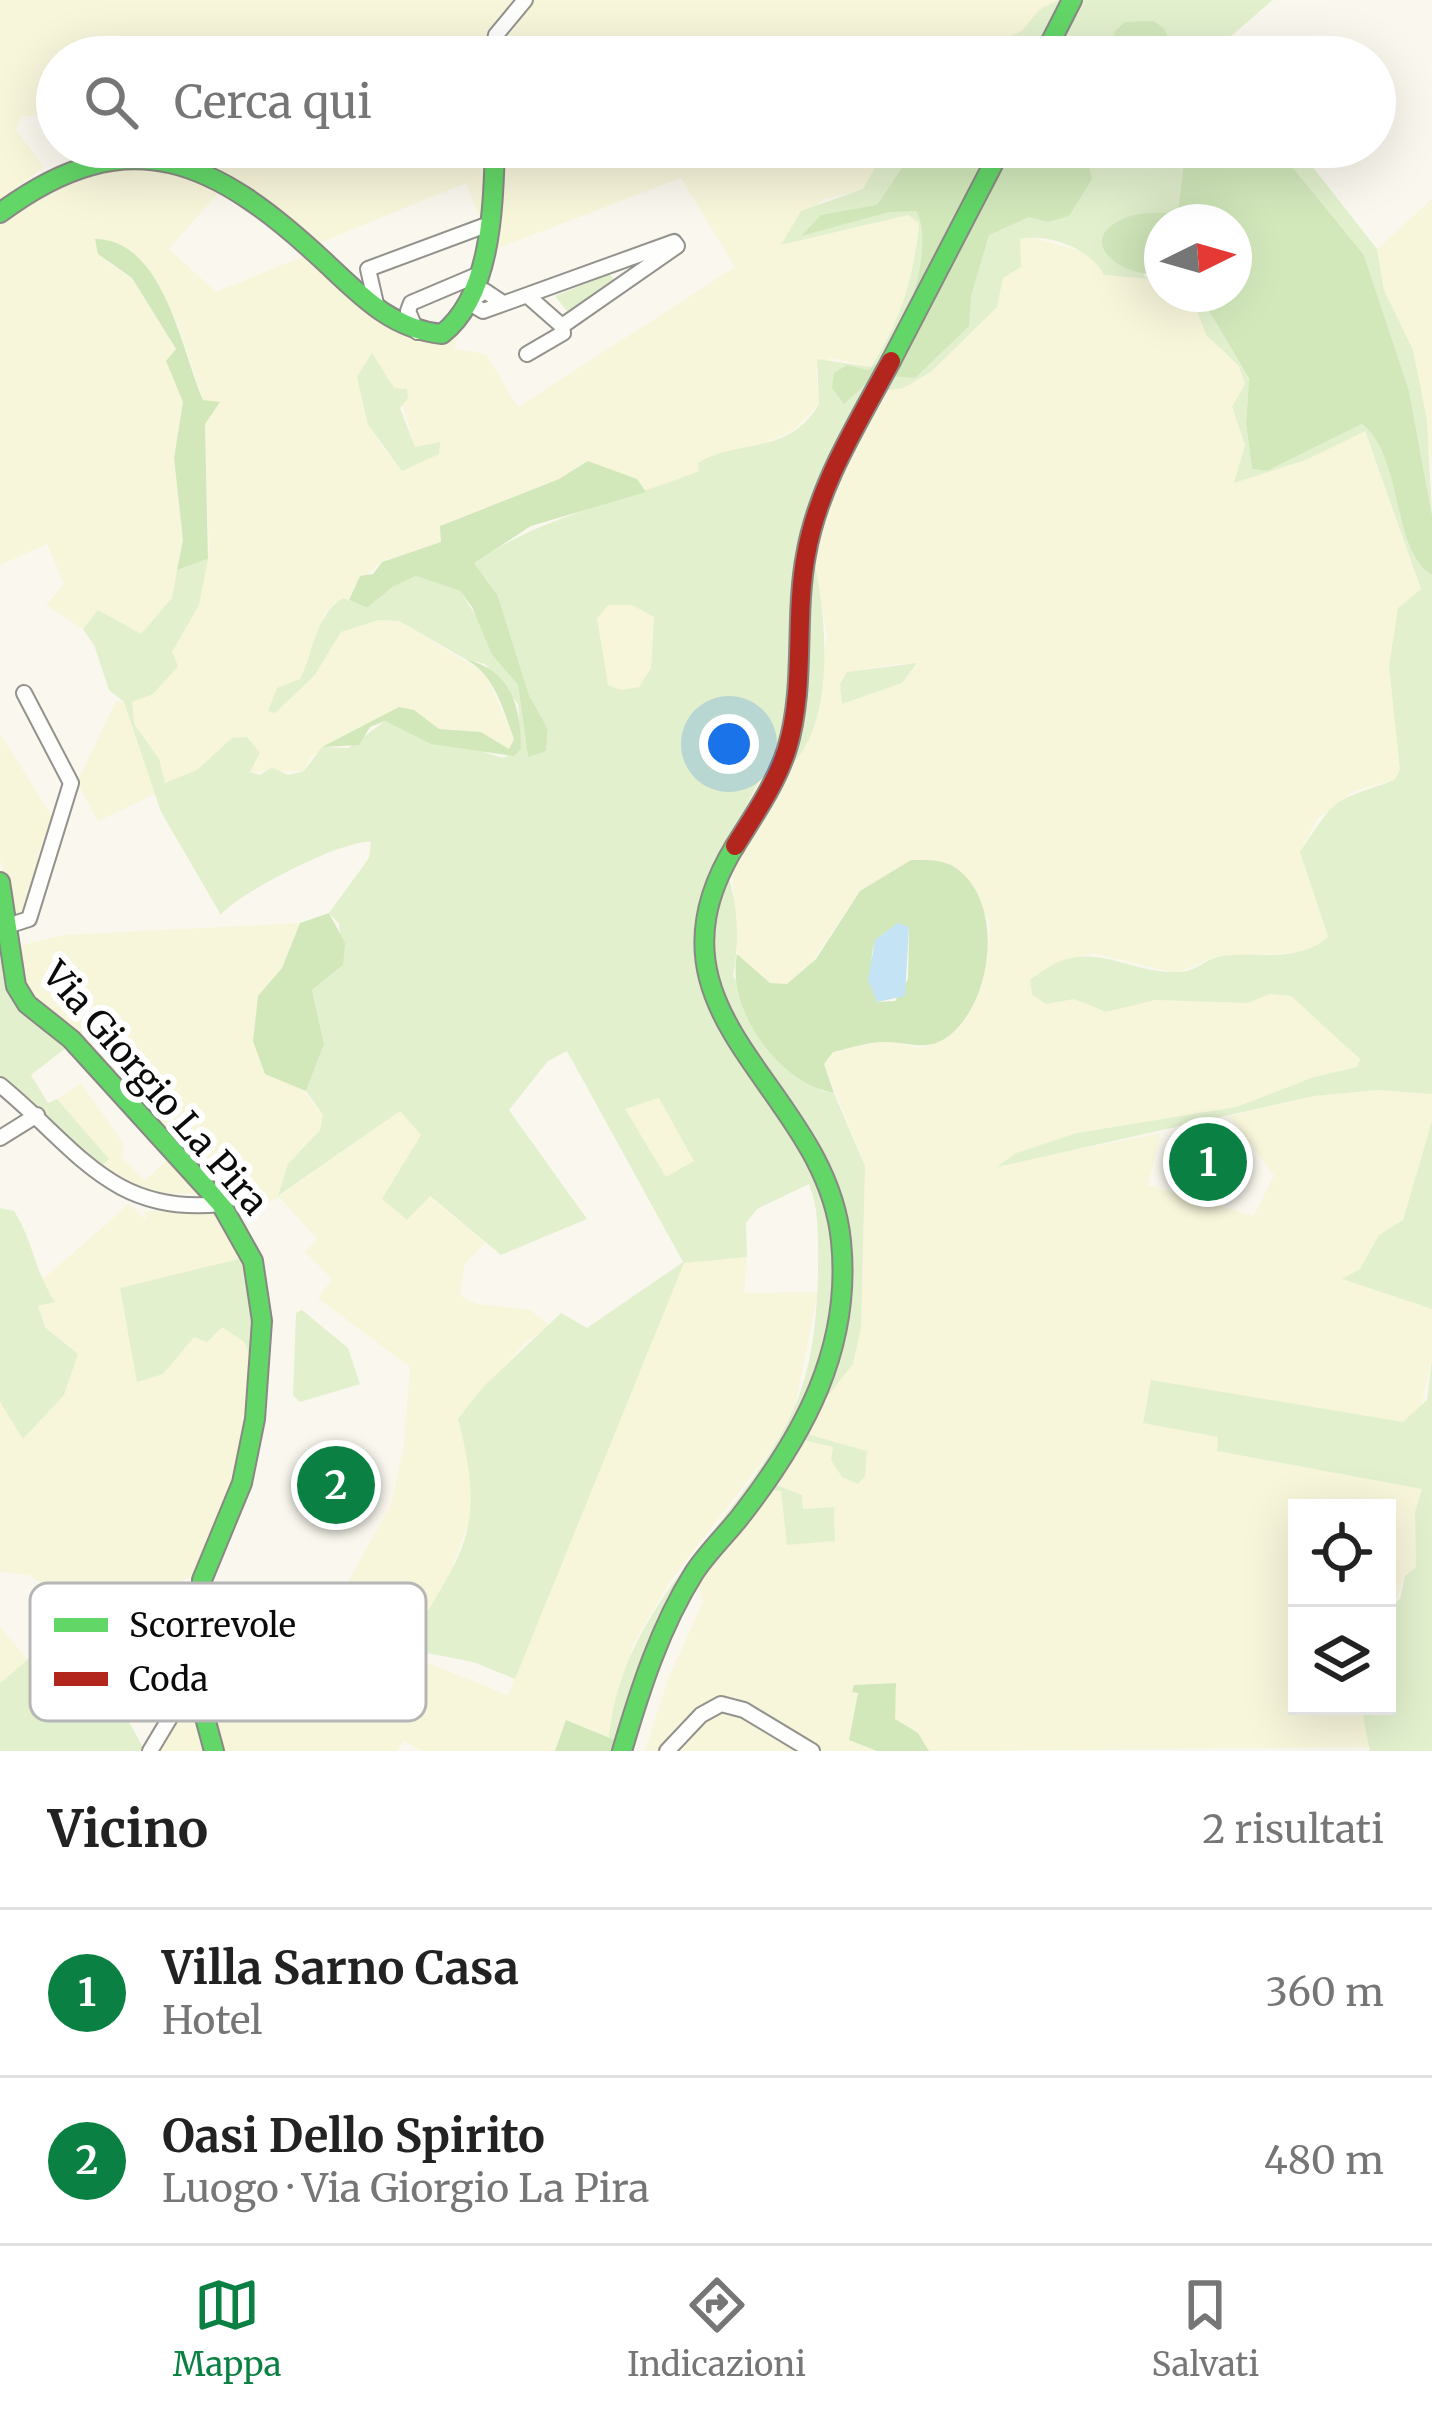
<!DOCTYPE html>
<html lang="it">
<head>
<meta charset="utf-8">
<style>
  body { margin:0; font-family:Merriweather,serif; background:#f2f2f2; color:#222 }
  .controls { position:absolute; right:36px; bottom:36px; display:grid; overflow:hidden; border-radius:0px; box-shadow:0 12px 48px #0002 }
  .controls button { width:108px; height:108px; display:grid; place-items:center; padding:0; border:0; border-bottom:3px solid #e0e0e0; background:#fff; color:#222; font:60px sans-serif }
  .compass { position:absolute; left:1144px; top:204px; width:108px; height:108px; border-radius:50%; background:#fff; box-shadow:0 12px 48px #0002; rotate:85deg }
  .you { position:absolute; left:729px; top:744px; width:42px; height:42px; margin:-30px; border:9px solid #fff; border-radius:50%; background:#1a73e8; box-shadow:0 0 0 18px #1a73e833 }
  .badge { display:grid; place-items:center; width:78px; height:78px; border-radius:50%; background:#0b8043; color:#fff; font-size:39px; font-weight:700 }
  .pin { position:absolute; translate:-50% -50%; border:6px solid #fff; box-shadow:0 3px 12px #0006 }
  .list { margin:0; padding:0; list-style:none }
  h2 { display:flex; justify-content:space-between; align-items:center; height:156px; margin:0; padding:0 48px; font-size:51px }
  h2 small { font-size:39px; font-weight:400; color:#767676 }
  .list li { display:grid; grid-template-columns:78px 1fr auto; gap:36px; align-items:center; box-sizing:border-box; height:168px; padding:0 48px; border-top:3px solid #e0e0e0 }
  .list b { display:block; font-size:45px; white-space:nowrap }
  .list p { margin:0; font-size:39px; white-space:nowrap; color:#767676 }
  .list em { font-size:39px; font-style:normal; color:#767676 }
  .icon { flex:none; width:66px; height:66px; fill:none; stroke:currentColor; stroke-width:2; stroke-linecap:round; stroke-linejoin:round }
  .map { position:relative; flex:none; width:1432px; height:1751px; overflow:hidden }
  .search { position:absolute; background:#fff; box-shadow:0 12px 48px #0002; left:36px; right:36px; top:36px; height:132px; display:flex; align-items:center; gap:30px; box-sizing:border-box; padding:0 42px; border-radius:66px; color:#767676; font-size:45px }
  .sheet { height:492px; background:#fff }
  nav { display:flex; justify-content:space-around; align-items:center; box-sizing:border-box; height:168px; border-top:3px solid #e0e0e0; background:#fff; font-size:33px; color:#767676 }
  nav a { display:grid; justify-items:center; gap:6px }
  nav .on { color:#0b8043 }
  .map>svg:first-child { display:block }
</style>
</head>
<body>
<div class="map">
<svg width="1432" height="1751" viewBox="0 0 1432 1751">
  <rect width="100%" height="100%" fill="#faf8ee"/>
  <path fill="#f7f5da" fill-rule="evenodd" d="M0,0H518L490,31L482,57H57V113L21,117L16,130L44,167L0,201Z
    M534,0H1056L1022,31L965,57H888L875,48L841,49L833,57H498L501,35Z
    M166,147H487L486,197L480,218L466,183L317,244Z
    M500,147H887L863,189L822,200L782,245L908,215L919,223L912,282L888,341L870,367L831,358L816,369L819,404L794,430L756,448L719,455L700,471L646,492L637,479L588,461L559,479L441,525V542L382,561L354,587L349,600L336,602L325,613L300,679L275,713L314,676L341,632L379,620L399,621L486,674L514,739L509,749L481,732L439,729L414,710L399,707L311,757L304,771L248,772L259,759L232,738L197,770L165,784L133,724L132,702L178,667L172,652L199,605L209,550L205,424L219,403L203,400L178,324L141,261H105L132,278L176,350L166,361L183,402L174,458L183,540L172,598L141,635L99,610L83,629L46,605L64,584L47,544L0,565V223L26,198L65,175L157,160L219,192L169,249L216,292L306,255L381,324L410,338L458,333L454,349L486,354L518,407L735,267L681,178L493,250ZM373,355L402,403L415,447L440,442L388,455L368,425L362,369Z
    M1432,199V467L1413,350L1384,290L1377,249Z
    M1027,236L1094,255L1105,275L1162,280V294L1192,295L1206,335L1239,366L1245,384L1232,408L1245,445L1234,483L1306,460L1364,430L1421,589L1398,608L1389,666L1400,770L1394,780L1354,791L1317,819L1300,852L1328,938L1300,953L1217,956L1176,973L1092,953L1045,968L1030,980L1032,995L1046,1004L1074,999L1106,1012L1155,1000L1247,1003L1270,994L1291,996L1360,1058L1357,1067L1314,1077L1236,1107L1077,1133L1016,1153L1000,1165L1161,1133L1148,1185L1254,1216L1274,1175L1229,1116L1314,1096L1377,1090L1432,1094V1121L1403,1220L1379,1235L1360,1269L1343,1279L1432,1309V1359L1420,1411L1403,1422L1361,1419L1152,1380L1143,1422L1218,1437L1217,1451L1422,1489L1415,1512L1416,1567L1405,1576L1392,1609L1387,1607V1508H1297V1706H1361L1373,1747L929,1751L918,1733L895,1719V1683L854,1685L858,1693L849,1740L877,1751H645L668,1679L703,1602L698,1583L770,1490H781L787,1545L835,1541L834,1507L802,1509V1495L774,1484L804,1440L833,1447L831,1460L843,1477L858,1484L865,1476L867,1451L807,1434L828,1393L853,1364L861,1328L865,1165L824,1064L833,1052L857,1046L886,1041L921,1048L949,1036L982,985L988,957L990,923L960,870L940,861L911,860L860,891L805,972L787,985L770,983L737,954L733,879L719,859L760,780L786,769L812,724L827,637L813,548L833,486L885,387L903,388L931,372L997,307L1003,278L1020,267V239ZM898,664H917L902,683L842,704L841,684L847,672Z
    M607,605H632L654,617L651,668L639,687L622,690L608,685L597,618Z
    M116,701L124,702L155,794L98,821L77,782Z
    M0,733L56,823L50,846L36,854L45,869L26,917L13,923L0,858Z
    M300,923L282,968L258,996L253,1041L285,1082L299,1085L323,1115L320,1130L288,1164L281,1195L400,1111L422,1134L429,1196L485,1243L465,1264L460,1296L477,1304L530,1310L550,1325L525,1343L458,1419L474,1480V1509L441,1596L403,1653L508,1695L684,1262L747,1257L744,1293L818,1292L795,1406L774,1446L668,1584L633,1645L609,1738L567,1720L555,1751H422L404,1741L397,1751H158L183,1709L207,1702L208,1611L242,1627L257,1595L312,1617L348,1582L391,1504L404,1446L410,1367L318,1298L332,1279L305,1252L317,1239L279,1197L238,1217L24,988L13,947L64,935Z
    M81,1083L123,1143L122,1158L145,1180L170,1158L205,1194L155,1193L101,1166L109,1159L57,1099Z
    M660,1098L694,1161L666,1177L624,1108Z
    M129,1204L147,1221L144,1211L203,1209L219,1214L247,1257L163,1374L195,1336H215L222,1326L243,1341L255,1363L234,1488L192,1576L89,1628L51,1581L46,1586L28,1575L0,1572V1402L24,1438L64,1395L78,1354L45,1326L38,1306L55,1302L41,1281Z
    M0,1627L28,1660L0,1683Z"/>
  <path fill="#e2f0ce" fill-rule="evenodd" d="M1058,0H1273L1216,49L1219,57H1176L1173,45L1114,46L1117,57H965L1022,31L1039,10Z
    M887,147L1188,150L1178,214L1124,218L1145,277L1159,274L1162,280L1104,275C1091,249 1049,233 1020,239L1021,267L1003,278L997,307L931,372L903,388L863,394L803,522C825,579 844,727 785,770C779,775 767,777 759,781L719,859C739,887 740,942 733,976L822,1091L834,1093L865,1166L861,1328L853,1364L683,1579L617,1741L609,1738C623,1597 740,1528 794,1408C812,1369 817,1317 818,1274C818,1246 820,1210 809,1184L757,1209L746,1223L747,1257L684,1263L515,1679L473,1662L406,1649C460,1552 489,1536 458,1419L483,1387L561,1313L587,1328L683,1262L567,1051L548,1061L509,1110L587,1219L501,1255L430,1196L407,1220L382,1199L421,1135L400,1111L278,1196L288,1164L320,1130L323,1115L306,1091L324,1044L312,990L343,965L339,924L329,913L369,858L371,842C346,838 234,895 221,915L161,812L124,702L109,690L94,645L83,629L98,610L141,634L172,598L177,570L208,559L199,605L172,652L178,666L153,694L132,702L134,724L159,759L165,783L197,770L232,738L247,737L260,753L250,772L260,775L272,767L288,775L304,771L322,747L348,748L385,721L503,758L521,749L518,704L485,664L465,659L399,621L379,620L341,632L314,676L275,713L268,711L277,688L300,679C314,651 315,615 343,598L367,608L391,587L416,576L460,591L485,630L492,655L518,685L528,756L546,751L548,729L529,695L498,596L474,563C543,515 622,502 699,471L698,463C735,439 788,457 819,404L817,359L871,367C901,321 914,277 919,223L908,215L781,245L801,211L863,189ZM608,605H632L654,617L651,668L639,687L622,690L608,685L597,618ZM659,1098L694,1161L666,1177L625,1109Z
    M1276,147H1297L1377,249L1384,290L1413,350L1427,420L1432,515L1409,391L1364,255Z
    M610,274L615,282L567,311L555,296Z
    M1191,294H1199L1249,380L1246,424L1252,469L1267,471L1362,424C1405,456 1389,549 1432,575V1094L1377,1090L1314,1096L997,1167L1016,1153L1077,1133L1236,1107L1314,1077L1357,1067L1360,1059L1291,996L1270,994L1247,1003L1155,1000L1106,1012L1074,999L1046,1004L1032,995L1030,980C1089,931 1121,974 1179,972C1196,972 1206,958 1222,956C1260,951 1295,964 1328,937L1300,852C1339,794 1329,804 1394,780L1400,770L1389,666L1398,608L1421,589L1365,431L1306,460L1234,483L1245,445L1232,407L1245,384L1239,366L1206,335Z
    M372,353L394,388L407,389L408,398L400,408L415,447L440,442L439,454L402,471L368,425L357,377Z
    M917,663L902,683L842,704L840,684L847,672Z
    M0,896L13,987L71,1044L31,1075L48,1103L57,1099L109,1159L101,1166L0,1076Z
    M1432,1121V1309L1342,1279L1360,1269L1379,1235L1403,1220Z
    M0,1208L14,1211C33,1240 35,1273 55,1302L38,1306L45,1327L78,1354L64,1395L23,1439L0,1402Z
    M247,1257L255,1363L243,1341L222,1327L207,1342L194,1337L163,1374L137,1382L120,1288Z
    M302,1310L348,1348L360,1384L300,1402L293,1395L296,1313Z
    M1432,1359V1751H1370L1361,1706H1387V1607L1400,1599L1405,1576L1416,1567L1415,1512L1422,1489L1217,1451L1218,1437L1143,1423L1151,1380L1403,1422L1427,1400Z
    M807,1434L867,1451L865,1476L858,1484L842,1477L831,1460L833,1447L804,1440Z
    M774,1484L802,1495L803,1509L834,1507L835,1541L787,1545L781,1491L770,1490Z
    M116,1613L131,1632L119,1642L137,1672L110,1687L145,1751H0V1683L66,1627L83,1621L89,1628Z"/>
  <path fill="#d2e8bb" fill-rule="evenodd" d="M1153,21L1164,28L1176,57H1117L1114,32L1125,22Z
    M916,147H1024L1054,164L1078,157L1088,162L1092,179L1069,216L1048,222L1029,217L989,235L971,296L969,326L915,378L876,375L844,404L832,388L834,373L847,365L868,370C903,352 937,244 916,211L889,212L801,236L821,215L877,205Z
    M1186,147H1276L1364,255L1409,391L1432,515V575C1390,550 1404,456 1362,424L1267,471L1252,469L1246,424L1249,379L1199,294H1234V222H1162V274C1121,278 1075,242 1121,220C1137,211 1160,213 1178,213Z
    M95,239C164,239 182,352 203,400L220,402L205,424L208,559L177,570L183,540L174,458L183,402L166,361L176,349L132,278L98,254Z
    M588,461L637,479L646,492L531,526L474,563L498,596L529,695L548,729L546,751L528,757L518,685L492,655L472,607L460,591L416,576L392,587L367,608L349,600L360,576L373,574L382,562L441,542L440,526L559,479Z
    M465,659C511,670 521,706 521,749L514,756L431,744L385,721L370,727L359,745L322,747L399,707L414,710L439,729L481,732L509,749L514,739C503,710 495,674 465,659Z
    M911,860C927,860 943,859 956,868C1005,903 993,1000 950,1035C928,1052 911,1043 888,1042C870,1041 850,1048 833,1052L824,1064L834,1093C778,1083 726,1009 737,954L770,983L787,984L816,959L860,891ZM909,927L908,979L895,1001L877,1002C872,966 859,929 909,927Z
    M329,913L345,943L343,965L312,990L324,1044L306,1091L265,1074L253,1041L258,996L282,968L300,923Z
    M896,1683L895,1719L918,1733L929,1751H877L849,1740L858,1693L852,1692L854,1685Z
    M566,1720L617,1741L614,1751H555Z"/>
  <path fill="#c4e3f4" d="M898,923L909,927L905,996L877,1002L868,980L875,940Z"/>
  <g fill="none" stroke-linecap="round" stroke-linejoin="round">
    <defs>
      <path id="street" d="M491,57L496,35L525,0
        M500,301L485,291L468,302L483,311L674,242L677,246L562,326L529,297
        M377,308L368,269L489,224
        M417,332L408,311L411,303L477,275
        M527,354L563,333L562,326
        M7,926L29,919L71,783L24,693
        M0,1085C76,1147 111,1216 221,1204
        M0,1138L37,1115
        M150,1751L180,1701L197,1688
        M667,1751L701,1715L721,1704L744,1710L812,1751"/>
      <path id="fast" d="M1043,57L1072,0
        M0,213C130,116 217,161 326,263C361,296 392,329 442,334C492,295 493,206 495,147
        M891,361L1002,147
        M0,882L16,986L27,1004L71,1039L221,1204L253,1261L262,1321L255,1419L242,1483L202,1580L197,1688L214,1751
        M622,1751C640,1690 660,1627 694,1573C707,1553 725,1536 740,1517C804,1435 852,1348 841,1241C826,1086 630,1017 735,846"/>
      <path id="jam" d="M735,846C754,815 776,784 787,749C806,686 794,619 806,555C818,485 858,423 891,361"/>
    </defs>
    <use href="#street" stroke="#93928d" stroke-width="18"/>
    <use href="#fast" stroke="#898884" stroke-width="22"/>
    <use href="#jam" stroke="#898884" stroke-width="22"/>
    <use href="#street" stroke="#fefefc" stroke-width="14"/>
    <use href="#fast" stroke="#63d668" stroke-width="18"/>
    <use href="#jam" stroke="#b3261e" stroke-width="18"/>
  </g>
  <g text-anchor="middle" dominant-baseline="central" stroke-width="12" stroke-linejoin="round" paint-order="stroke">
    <g font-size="36" fill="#0b0b0b" stroke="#fff">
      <text transform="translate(155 1088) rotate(49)">Via Giorgio La Pira</text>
    </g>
  </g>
  <rect x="30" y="1583" width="396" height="138" rx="18" fill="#fff" stroke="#b6b6b6" stroke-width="3"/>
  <rect x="54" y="1618" width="54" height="14" fill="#63d668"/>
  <rect x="54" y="1672" width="54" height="14" fill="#b3261e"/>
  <g font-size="33" fill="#0b0b0b">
    <text x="129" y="1637">Scorrevole</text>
    <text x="129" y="1691">Coda</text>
  </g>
</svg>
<div class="controls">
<button><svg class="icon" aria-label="locate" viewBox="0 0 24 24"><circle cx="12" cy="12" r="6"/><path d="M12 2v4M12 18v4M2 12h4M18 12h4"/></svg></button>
<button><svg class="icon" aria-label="layers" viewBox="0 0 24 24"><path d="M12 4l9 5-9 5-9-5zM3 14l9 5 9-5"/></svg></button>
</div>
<svg class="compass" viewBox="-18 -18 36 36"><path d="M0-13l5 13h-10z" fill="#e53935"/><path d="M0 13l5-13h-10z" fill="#767676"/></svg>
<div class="you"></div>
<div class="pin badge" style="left:1208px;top:1162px">1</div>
<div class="pin badge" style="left:336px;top:1485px">2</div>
<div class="search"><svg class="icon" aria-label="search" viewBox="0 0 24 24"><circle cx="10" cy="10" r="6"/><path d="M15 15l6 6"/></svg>Cerca qui</div>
</div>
<section class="sheet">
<h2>Vicino<small>2 risultati</small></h2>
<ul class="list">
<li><span class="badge">1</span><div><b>Villa Sarno Casa</b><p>Hotel</p></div><em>360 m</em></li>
<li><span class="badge">2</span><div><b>Oasi Dello Spirito</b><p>Luogo · Via Giorgio La Pira</p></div><em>480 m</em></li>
</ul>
</section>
<nav>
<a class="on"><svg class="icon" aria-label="map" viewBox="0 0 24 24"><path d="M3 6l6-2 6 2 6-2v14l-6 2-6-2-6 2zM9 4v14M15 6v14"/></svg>Mappa</a>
<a><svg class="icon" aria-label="directions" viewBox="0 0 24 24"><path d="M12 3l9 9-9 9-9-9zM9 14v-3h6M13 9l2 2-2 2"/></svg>Indicazioni</a>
<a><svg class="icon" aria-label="saved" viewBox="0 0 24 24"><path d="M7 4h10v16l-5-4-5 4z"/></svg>Salvati</a>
</nav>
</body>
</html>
